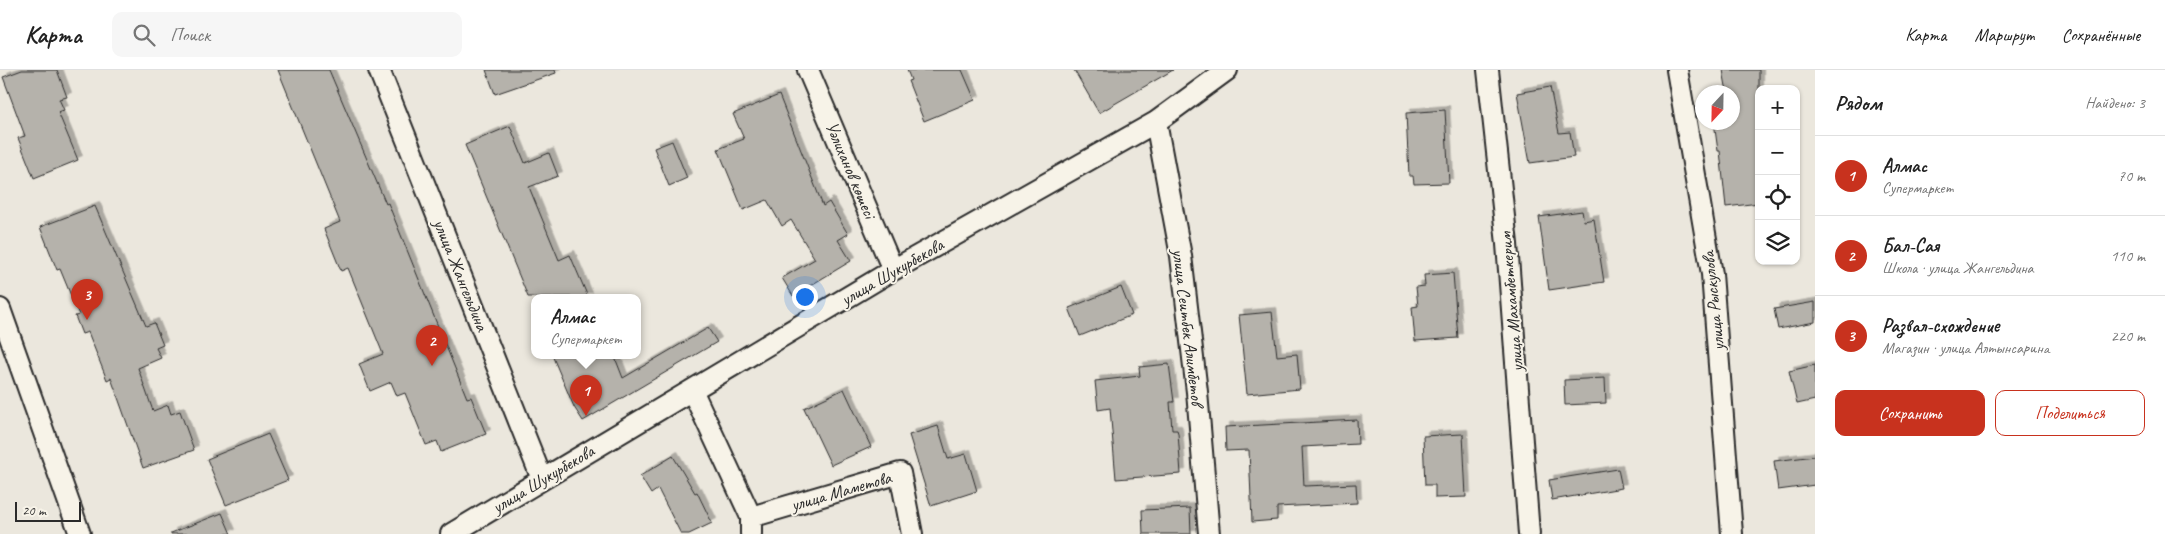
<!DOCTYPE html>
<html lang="ru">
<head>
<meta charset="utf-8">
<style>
  body { margin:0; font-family:Caveat,sans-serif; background:#f6f6f6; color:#222 }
  .controls { position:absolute; right:15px; top:15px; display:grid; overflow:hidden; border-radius:10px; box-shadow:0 1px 4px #0004 }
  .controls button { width:45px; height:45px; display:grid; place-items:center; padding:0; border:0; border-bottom:1px solid #e0e0e0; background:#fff; color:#222; font:25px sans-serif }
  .compass { position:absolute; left:1695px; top:15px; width:45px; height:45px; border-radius:50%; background:#fff; box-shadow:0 1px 4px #0004; rotate:202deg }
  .scale { position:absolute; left:15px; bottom:12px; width:66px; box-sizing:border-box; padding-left:5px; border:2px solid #2b2b2b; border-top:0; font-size:14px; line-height:18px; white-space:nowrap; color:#2b2b2b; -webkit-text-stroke:4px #f7f3e8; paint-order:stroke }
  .you { position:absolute; left:804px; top:226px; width:18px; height:18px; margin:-12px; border:4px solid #fff; border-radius:50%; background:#1a73e8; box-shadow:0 0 0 8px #1a73e833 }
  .badge { display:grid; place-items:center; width:32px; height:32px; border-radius:50%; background:#c8321e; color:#fff; font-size:16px; font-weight:700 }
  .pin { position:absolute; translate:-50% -41px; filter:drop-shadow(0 1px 2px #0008) }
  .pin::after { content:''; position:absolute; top:26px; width:18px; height:15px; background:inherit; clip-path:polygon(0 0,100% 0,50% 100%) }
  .popup { position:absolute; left:531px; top:224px; width:110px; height:65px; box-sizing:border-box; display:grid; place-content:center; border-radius:10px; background:#fff; filter:drop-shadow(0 1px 4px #0005); font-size:16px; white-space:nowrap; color:#767676 }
  .popup b { font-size:19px; color:#222 }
  .popup::after { content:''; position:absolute; left:50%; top:100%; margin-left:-10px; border:10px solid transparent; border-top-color:#fff }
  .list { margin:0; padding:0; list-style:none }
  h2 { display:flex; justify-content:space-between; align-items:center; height:65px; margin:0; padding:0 20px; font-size:21px }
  h2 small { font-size:16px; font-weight:400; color:#767676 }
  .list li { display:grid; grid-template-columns:32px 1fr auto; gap:15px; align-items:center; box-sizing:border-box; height:80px; padding:0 20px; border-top:1px solid #e0e0e0 }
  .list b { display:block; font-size:19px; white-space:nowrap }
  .list p { margin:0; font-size:16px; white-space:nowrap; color:#767676 }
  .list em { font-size:16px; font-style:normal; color:#767676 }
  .actions { display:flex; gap:10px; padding:15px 20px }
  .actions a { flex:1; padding:11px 0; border:1px solid #c8321e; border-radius:10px; text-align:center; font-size:18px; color:#c8321e }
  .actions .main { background:#c8321e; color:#fff }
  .icon { flex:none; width:28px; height:28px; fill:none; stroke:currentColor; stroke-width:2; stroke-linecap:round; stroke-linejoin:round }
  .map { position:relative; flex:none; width:1815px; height:464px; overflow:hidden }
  header { display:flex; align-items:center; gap:30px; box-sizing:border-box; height:70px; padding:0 25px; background:#fff; border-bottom:1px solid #e0e0e0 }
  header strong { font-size:24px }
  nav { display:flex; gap:28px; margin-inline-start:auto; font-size:18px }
  .search { width:350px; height:45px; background:#f6f6f6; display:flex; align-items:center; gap:12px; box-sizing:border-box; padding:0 18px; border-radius:10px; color:#767676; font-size:19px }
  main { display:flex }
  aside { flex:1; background:#fff }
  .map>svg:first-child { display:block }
</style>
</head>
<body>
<header>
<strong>Карта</strong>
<div class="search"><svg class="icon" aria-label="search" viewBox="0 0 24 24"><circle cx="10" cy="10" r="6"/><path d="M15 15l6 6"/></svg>Поиск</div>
<nav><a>Карта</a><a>Маршрут</a><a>Сохранённые</a></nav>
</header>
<main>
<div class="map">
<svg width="1815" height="464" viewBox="0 0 1815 464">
  <defs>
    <filter id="shadow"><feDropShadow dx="4.5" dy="-4.5" stdDeviation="0" flood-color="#0004"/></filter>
  </defs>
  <rect width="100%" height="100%" fill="#ebe7dd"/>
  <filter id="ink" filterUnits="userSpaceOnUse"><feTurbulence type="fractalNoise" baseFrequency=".02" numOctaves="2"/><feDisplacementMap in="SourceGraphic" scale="10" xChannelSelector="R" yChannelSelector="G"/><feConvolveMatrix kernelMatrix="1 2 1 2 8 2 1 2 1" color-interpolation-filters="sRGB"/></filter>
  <g filter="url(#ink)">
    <path fill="#b5b2ab" stroke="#2b2b2b" filter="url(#shadow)" d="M22,0H57L67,27L59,29L64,40L58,42L78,90L34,108L18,68L25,66L3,7Z
      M278,0H329L386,134L388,133L467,328L471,327L486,364L441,382L437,371L426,375L405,323L397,326L391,312L370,321L359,294L383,284L348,198L341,201L324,159L340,152Z
      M486,0H555L556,3L495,24Z
      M907,0H962L975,30L924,51L908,11L911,10Z
      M1074,0H1173L1099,43Z
      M1723,0H1759V133L1726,137L1720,81H1718L1714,52H1733L1732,22H1727Z
      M1550,17L1559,63L1570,62L1574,87L1530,93L1517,23Z
      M779,25L823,136L829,132L848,164L838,170L851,191L793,226L782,208L815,189L791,150L782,156L767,130L743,140L718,79L744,69L733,44Z
      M1445,40L1449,113L1414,114L1413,106H1409L1406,43Z
      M510,56L525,93L549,83L558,106L529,117L559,190L570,185L588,227H528L465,75Z
      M672,71L687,108L669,116L654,78Z
      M95,136L146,256L154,253L163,275L156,278L161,288L138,298L153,341L168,335L171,344L180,341L194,380L143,398L111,308L107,310L88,262L82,264L75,246L79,245L60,199L57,200L40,157Z
      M1582,141L1584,151L1594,149L1604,212L1549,220L1539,147Z
      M1453,203L1458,268L1415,271L1412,237L1418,236L1416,217L1425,216L1424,205Z
      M1121,217L1132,245L1080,266L1069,238Z
      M1815,232V252L1778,259L1774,239Z
      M1272,242L1277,286L1297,284L1300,319L1247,324L1239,245Z
      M708,258L717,272L583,351L574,337L552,285H614L623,308Z
      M1169,294L1174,332H1170L1172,360H1177L1178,363L1181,404L1116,409L1110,338L1098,340L1095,311L1140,306L1139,297Z
      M1815,295V330L1797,334L1789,301Z
      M1605,308L1606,333L1565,335L1564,310Z
      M844,319L871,377L831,395L804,338Z
      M1357,350L1358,374L1302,377L1304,416L1356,414L1357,433L1277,437V450L1252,452L1249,380L1226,381L1225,357Z
      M938,356L948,389L966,384L977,421L931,436L909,365Z
      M268,364L288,410L226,435L207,389Z
      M1463,364L1466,427L1435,428V415H1425L1423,366Z
      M673,386L695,423L697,422L712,453L689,464H681L658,419L651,424L640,406Z
      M1815,386V415L1778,420L1774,391Z
      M1618,399L1622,418L1552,430L1549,410Z
      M1190,438L1191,464H1143L1142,440Z
      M222,443L231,464H171V463Z"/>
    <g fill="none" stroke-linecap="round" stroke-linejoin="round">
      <defs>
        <path id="street" d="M379,0L542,409
          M808,0L893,200
          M1488,0L1507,174L1529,464
          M1677,0L1712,204L1732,464
          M1156,52L1181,186L1197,322L1209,464
          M0,239L80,464
          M692,320L751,447V464
          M751,447L900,403L912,464
          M451,464L893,200L1156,52L1227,0"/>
      </defs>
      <use href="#street" stroke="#2b2b2b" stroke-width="24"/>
      <use href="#street" stroke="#f7f3e8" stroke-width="20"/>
    </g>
  </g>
  <g text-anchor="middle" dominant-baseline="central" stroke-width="4" stroke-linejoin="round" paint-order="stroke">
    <g font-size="18" fill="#2b2b2b" stroke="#f7f3e8">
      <text transform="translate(851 100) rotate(67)">Уәлиханов көшесі</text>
      <text transform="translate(892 202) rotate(-30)">улица Шукурбекова</text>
      <text transform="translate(461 205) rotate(68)">улица Жангельдина</text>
      <text transform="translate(1713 231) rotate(-96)">улица Рыскулова</text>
      <text transform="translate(1511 232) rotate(-95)">улица Махамбеткерим</text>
      <text transform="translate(1188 257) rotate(83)">улица Сеитбек Алимбетов</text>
      <text transform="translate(543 409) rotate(-31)">улица Шукурбекова</text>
      <text transform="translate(841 421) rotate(-16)">улица Маметова</text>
    </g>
  </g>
</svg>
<div class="controls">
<button>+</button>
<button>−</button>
<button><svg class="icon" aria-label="locate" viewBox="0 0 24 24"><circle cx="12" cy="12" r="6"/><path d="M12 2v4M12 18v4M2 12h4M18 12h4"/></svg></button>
<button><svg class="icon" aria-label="layers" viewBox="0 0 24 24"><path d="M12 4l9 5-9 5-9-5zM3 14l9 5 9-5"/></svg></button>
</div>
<svg class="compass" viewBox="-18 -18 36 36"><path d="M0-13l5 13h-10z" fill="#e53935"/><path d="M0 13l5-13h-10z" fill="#767676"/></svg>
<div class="scale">20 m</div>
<div class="you"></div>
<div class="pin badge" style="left:586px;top:346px">1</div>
<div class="popup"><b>Алмас</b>Супермаркет</div>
<div class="pin badge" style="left:432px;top:296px">2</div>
<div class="pin badge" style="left:87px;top:250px">3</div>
</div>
<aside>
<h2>Рядом<small>Найдено: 3</small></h2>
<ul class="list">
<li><span class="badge">1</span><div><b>Алмас</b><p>Супермаркет</p></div><em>70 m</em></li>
<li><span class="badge">2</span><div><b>Бал-Сая</b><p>Школа · улица Жангельдина</p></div><em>110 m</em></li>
<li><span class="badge">3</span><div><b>Развал-схождение</b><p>Магазин · улица Алтынсарина</p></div><em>220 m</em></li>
</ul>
<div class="actions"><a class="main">Сохранить</a><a>Поделиться</a></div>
</aside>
</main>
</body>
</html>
